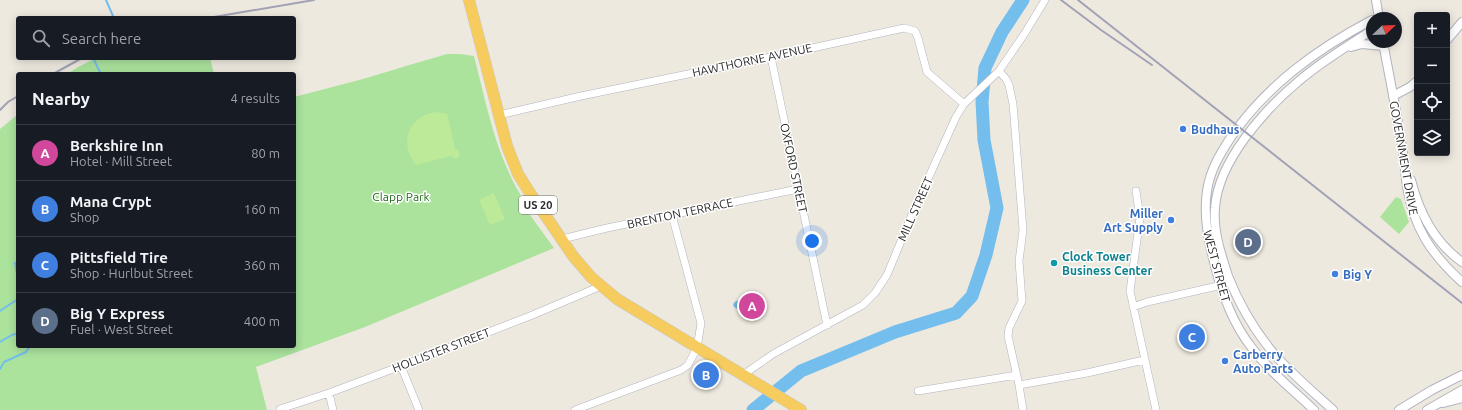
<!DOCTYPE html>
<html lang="en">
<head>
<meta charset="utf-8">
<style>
  body { margin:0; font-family:Ubuntu,sans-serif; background:#242831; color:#f1f3f6 }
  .controls { position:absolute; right:12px; top:12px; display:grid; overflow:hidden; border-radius:4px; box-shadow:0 2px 10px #0003 }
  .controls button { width:36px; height:36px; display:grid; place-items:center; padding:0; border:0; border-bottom:1px solid #363941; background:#171b24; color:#f1f3f6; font:20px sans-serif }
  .compass { position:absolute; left:1366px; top:12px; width:36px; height:36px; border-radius:50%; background:#171b24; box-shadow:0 2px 10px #0003; rotate:67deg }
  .you { position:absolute; left:812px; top:241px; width:14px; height:14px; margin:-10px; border:3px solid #fff; border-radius:50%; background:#1a73e8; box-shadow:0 0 0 6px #1a73e833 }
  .badge { display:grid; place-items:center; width:26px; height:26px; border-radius:50%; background:#a2a8f7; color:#fff; font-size:13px; font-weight:700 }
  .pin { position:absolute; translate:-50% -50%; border:2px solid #fff; box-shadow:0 1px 4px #0006 }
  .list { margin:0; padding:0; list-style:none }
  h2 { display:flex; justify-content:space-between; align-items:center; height:52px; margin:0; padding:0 16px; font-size:17px }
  h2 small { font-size:13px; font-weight:400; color:#9ea1a6 }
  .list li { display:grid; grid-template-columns:26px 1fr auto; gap:12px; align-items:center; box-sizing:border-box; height:56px; padding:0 16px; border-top:1px solid #363941 }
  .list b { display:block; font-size:15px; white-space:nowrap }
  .list p { margin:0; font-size:13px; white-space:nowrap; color:#9ea1a6 }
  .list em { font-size:13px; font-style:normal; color:#9ea1a6 }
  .icon { flex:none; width:22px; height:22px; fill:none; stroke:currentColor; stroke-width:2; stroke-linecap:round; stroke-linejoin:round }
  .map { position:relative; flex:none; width:1462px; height:410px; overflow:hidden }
  .search { position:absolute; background:#171b24; box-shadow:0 2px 10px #0003; left:16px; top:16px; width:280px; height:44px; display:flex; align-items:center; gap:10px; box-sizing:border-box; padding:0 14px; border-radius:4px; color:#9ea1a6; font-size:15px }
  .panel { position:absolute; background:#171b24; box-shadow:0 2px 10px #0003; left:16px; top:72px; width:280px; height:276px; border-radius:4px }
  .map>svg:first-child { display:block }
</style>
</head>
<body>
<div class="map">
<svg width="1462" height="410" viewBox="0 0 1462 410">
  <rect width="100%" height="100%" fill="#eee9df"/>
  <path fill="#abe39d" d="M447,54H460L474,56C487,106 496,158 525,202L522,204L554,248L365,327L256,367L267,410H0V129L18,114V346H294V97L363,79L416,63Z
    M96,58H210L214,74H67L78,67Z
    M1396,197L1401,199L1409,222L1399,234L1380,217Z"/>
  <path fill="#bdea98" d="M437,112L447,114L455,149L458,150L460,155L456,159L451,156L416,165C398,143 409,115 437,112Z
    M494,193L505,219L490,225L479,200Z"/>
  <path fill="#74beee" d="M747,299L750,300L752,303L748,307L738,309L734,307L733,304L736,301Z"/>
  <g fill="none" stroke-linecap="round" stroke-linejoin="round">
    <path stroke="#74beee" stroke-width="2" d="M106,0L113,16L110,18
      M93,58L101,74
      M18,261L15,263L18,279
      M0,311L18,299
      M0,342L12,335L18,333
      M0,369L4,362L26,352L30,346"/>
    <path stroke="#74beee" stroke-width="13" d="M753,410L801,371L895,332L956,313L972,296L986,255L997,208L984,140L982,102L985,68L1002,32L1023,0"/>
    <defs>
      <path id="minor" d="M771,57L827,325
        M999,71L1006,79L1009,85L1013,104L1023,230L1019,261L1022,301L1009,328L1008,336L1019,385L1087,373L1144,360
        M499,115L581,96L771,57L904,28L915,31L918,38L927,72L964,104
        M1136,191L1140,218L1130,291L1156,410
        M562,239L607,228L798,189
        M1133,307L1147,302L1231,283
        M401,366L419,410
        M743,375L773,354L863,305L875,293L887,275L913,212L956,117L964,104L999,71L1025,33L1045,0
        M1019,385L1023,410
        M918,391L1017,375
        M329,393L333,410
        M280,409L329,393L401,366L530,316L601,286
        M575,410L681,370L688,365L697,348L701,323L672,215"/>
      <path id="tertiary" d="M1376,0L1379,18
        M1447,40L1462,22
        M1383,42C1389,75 1396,108 1401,141C1404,156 1405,172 1407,187C1414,228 1431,254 1462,282
        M1351,47L1362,44L1384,46
        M1393,96L1410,87L1417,81
        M1411,180C1419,212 1434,242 1462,262
        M1443,403L1462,398
        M1314,410C1293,390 1270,372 1252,348C1233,324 1223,296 1215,266C1209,242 1203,217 1207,191C1210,170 1220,154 1231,137C1267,85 1317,49 1372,20
        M1333,410C1313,392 1292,374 1274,354C1255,331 1239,304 1228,276C1221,254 1213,231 1215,208C1218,161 1265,109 1300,80C1322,61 1348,46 1372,30
        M1399,410L1432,390L1462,375
        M1427,410L1462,390"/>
      <path id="trunk" d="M469,0L507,146L518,174L530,193L573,256L591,277L617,299L801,410"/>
    </defs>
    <use href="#minor" stroke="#b2b3c0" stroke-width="8"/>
    <use href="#tertiary" stroke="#b2b3c0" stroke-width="10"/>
    <use href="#trunk" stroke="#c8c8c8" stroke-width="12"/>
    <use href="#minor" stroke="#fff" stroke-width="7"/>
    <use href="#tertiary" stroke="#fff" stroke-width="8"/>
    <use href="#trunk" stroke="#f6cc5e" stroke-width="11"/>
    <path stroke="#a2a2b6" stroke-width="2" d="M1061,0L1101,30L1152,65
      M1078,0L1462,303
      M208,18L314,0
      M53,74L82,58
      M0,110L8,102L18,96"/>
  </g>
  <g fill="#3f7fe0" stroke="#fff" stroke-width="1.5">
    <circle cx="1183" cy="129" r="4"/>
    <circle cx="1171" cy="220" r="4"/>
    <circle cx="1335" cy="274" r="4"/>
    <circle cx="1225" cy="361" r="4"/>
  </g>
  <circle fill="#0f9aa8" stroke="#fff" stroke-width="1.5" cx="1054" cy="263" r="4"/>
  <g text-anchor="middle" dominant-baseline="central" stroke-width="3" stroke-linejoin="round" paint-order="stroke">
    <rect fill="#fff" stroke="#6b6b6b" stroke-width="1" x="519" y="196" width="38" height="18" rx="3"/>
    <g font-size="11" font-weight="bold" fill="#2c2c2c">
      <text x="538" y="205">US 20</text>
    </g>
    <g font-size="12" fill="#2c2c2c" stroke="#fff">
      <text transform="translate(752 60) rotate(-12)">HAWTHORNE AVENUE</text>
      <text transform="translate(1404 158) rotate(80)">GOVERNMENT DRIVE</text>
      <text transform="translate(794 168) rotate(78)">OXFORD STREET</text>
      <text transform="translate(915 209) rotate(-66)">MILL STREET</text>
      <text transform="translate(680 213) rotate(-12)">BRENTON TERRACE</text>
      <text transform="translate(1217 266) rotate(75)">WEST STREET</text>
      <text transform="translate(441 350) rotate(-21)">HOLLISTER STREET</text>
    </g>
    <g font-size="12" font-weight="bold" fill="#366cbe" stroke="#fff" text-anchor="start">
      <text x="1191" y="129">Budhaus</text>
      <text x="1163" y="213" text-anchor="end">Miller<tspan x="1163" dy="14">Art Supply</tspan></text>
      <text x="1343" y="274">Big Y</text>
      <text x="1233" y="354">Carberry<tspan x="1233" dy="14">Auto Parts</tspan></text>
    </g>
    <g font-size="12" fill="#226a1b" stroke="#fff">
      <text x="401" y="196">Clapp Park</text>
    </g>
    <g font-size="12" font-weight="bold" fill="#0d838f" stroke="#fff" text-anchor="start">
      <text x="1062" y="256">Clock Tower<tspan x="1062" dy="14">Business Center</tspan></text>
    </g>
  </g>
</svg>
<div class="controls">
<button>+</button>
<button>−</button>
<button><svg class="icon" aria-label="locate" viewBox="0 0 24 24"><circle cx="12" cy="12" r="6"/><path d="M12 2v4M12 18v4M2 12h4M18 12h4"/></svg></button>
<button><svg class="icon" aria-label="layers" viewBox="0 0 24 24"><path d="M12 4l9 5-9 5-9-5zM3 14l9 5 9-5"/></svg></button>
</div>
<svg class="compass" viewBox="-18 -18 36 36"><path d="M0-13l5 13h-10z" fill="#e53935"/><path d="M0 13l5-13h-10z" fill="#9ea1a6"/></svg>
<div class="you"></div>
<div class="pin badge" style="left:752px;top:306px;background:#d1479c">A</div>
<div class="pin badge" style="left:706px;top:375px;background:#3f7fe0">B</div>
<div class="pin badge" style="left:1192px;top:337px;background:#3f7fe0">C</div>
<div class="pin badge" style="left:1248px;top:242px;background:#5c6f8a">D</div>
<div class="search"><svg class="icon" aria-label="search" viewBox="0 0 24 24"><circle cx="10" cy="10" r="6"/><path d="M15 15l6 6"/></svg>Search here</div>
<section class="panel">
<h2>Nearby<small>4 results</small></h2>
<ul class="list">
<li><span class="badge" style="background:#d1479c">A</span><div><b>Berkshire Inn</b><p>Hotel · Mill Street</p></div><em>80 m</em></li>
<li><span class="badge" style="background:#3f7fe0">B</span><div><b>Mana Crypt</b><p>Shop</p></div><em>160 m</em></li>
<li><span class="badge" style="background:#3f7fe0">C</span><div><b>Pittsfield Tire</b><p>Shop · Hurlbut Street</p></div><em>360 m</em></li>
<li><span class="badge" style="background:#5c6f8a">D</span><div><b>Big Y Express</b><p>Fuel · West Street</p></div><em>400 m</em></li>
</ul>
</section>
</div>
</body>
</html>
